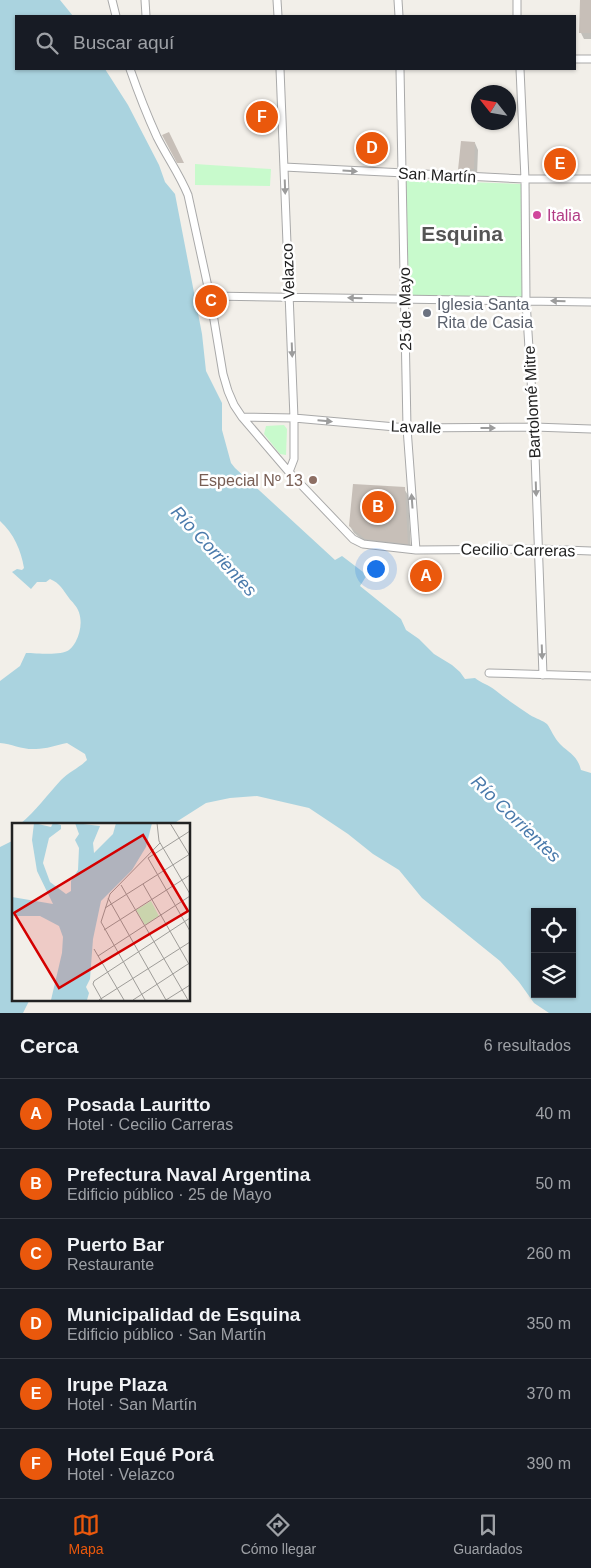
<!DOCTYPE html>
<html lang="es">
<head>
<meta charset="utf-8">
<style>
  body { margin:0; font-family:Arial,sans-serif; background:#20242c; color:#f1f3f6 }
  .controls { position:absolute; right:15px; bottom:15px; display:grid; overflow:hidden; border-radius:0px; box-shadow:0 1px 4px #0004 }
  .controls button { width:45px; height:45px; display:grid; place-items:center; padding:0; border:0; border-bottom:1px solid #363941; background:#171b24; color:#f1f3f6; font:25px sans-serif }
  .compass { position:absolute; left:471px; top:85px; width:45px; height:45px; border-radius:50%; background:#171b24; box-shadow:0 1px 4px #0004; rotate:301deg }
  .you { position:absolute; left:375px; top:568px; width:18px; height:18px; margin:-12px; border:4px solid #fff; border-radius:50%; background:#1a73e8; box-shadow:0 0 0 8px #1a73e833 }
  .badge { display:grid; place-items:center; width:32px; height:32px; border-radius:50%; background:#ea580c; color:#fff; font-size:16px; font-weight:700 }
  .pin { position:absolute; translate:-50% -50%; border:2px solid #fff; box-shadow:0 1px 5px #0006 }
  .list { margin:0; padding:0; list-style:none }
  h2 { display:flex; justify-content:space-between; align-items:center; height:65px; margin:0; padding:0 20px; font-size:21px }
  h2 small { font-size:16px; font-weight:400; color:#9ea1a6 }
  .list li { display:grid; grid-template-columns:32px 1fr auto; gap:15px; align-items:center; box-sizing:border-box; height:70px; padding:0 20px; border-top:1px solid #363941 }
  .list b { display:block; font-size:19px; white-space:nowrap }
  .list p { margin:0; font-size:16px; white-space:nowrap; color:#9ea1a6 }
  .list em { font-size:16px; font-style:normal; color:#9ea1a6 }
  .icon { flex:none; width:28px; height:28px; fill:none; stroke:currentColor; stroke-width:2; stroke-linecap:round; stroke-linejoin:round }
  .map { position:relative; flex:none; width:591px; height:1013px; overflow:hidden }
  .search { position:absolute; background:#171b24; box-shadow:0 1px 4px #0004; left:15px; right:15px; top:15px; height:55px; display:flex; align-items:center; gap:12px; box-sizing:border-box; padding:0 18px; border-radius:0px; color:#9ea1a6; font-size:19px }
  .sheet { height:485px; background:#171b24 }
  nav { display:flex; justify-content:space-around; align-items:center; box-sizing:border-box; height:70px; border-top:1px solid #363941; background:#171b24; font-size:14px; color:#9ea1a6 }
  nav a { display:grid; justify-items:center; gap:2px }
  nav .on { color:#ea580c }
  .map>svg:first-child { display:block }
</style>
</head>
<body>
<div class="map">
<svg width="591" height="1013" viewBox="0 0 591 1013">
  <rect width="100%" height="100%" fill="#f2efe9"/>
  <path fill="#c8facc" d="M195,164L271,169L270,186L195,185Z
    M406,180L521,184L522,298L409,295Z
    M284,425L287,429L286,455L280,454L264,434L266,426Z"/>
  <path fill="#aad3df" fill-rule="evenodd" d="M0,0H60L73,16H16V69H105L128,105L159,165L165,182L175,194L202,334L206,371L222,403V430L231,463L235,468L335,560L342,556L367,575L360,586L401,619L406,630L419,639L434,654L452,665L460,672L465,679L475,678C481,683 489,685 495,690C506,699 518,707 530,715C535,718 544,721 547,724C551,729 554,738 560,744C570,754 577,755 581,770L591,773V1013H549L534,1003L519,982L500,961L422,898L399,870L373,854L348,834L309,808L257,796L230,798L206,803L173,824H20C36,811 47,795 61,780C69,772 79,768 87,760L85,754L67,743C57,745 46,749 36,749C23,750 12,744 0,743V681L20,666L26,653C37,653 61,656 69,650C72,648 75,643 76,641C82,629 83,614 74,604C73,602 70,600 69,598C63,590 60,583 50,579L46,582H37L31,589L12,572L17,569L22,570L24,568C21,550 14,534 0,521ZM535,912H572V994H535Z
    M14,840V999H30L23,1013H0V847Z"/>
  <path fill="#0003" d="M581,0H591V39H584L581,33Z
    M475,143L478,150L477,176H463L460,169Z
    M404,489L408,495L411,550L369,545L354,533L350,526Z"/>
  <path fill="#c7bfb8" d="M580,0H591V33H579Z
    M169,132L184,163H177L162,135Z
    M461,141L475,142L474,169L458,170Z
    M353,484L405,487L408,544L365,539L349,526Z"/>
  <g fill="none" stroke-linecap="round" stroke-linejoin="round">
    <defs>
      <path id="street" d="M112,0L116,16
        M145,0L146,16
        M277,0L278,16
        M398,0L399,16
        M517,0V16
        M575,59H591
        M130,69C138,92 147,115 157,137C167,157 180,175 188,195L210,296L223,374L228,391L234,405L242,417L289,472L353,539L363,544L416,550L539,549L591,551
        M280,69L294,418V459L289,472
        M400,69L407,428L416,550
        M520,69L525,179L526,301L534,427L543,675
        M284,167L525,179H591
        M210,296L591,302
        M242,417L294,418L407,428L534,427L591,429
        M489,673L591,676"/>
    </defs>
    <use href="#street" stroke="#a9a9a9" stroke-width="9"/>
    <use href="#street" stroke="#fff" stroke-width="7"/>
  </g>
  <defs><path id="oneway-solid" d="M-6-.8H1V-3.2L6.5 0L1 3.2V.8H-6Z" transform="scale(1.25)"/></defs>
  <g fill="#9c9c9c">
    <use href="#oneway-solid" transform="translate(350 171) rotate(3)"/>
    <use href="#oneway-solid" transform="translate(285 187) rotate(88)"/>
    <use href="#oneway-solid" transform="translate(355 298) rotate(-179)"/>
    <use href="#oneway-solid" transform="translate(558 301) rotate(-179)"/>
    <use href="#oneway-solid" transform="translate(292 350) rotate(88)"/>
    <use href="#oneway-solid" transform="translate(325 421) rotate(5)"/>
    <use href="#oneway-solid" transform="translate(488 428)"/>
    <use href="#oneway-solid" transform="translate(536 489) rotate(88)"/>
    <use href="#oneway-solid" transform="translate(412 501) rotate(-94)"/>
    <use href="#oneway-solid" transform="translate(542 652) rotate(88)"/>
  </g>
  <circle fill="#d1479c" stroke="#fff" stroke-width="2" cx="537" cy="215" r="5"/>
  <circle fill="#6b7280" stroke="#fff" stroke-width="2" cx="427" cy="313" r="5"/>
  <circle fill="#8d6e63" stroke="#fff" stroke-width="2" cx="313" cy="480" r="5"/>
  <g text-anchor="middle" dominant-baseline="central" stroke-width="5" stroke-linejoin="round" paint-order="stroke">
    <g font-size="16" fill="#222" stroke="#fff">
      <text transform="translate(437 175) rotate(3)">San Martín</text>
      <text transform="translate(288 271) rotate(-92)">Velazco</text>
      <text transform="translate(405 309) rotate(-91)">25 de Mayo</text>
      <text transform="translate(532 402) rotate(-93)">Bartolomé Mitre</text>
      <text transform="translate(416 427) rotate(2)">Lavalle</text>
      <text transform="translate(518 550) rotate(1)">Cecilio Carreras</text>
    </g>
    <g font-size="16" fill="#b23c85" stroke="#fff" text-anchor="start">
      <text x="547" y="215">Italia</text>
    </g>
    <g font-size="16" fill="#5b616d" stroke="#fff" text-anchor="start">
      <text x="437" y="304">Iglesia Santa<tspan x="437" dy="18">Rita de Casia</tspan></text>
    </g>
    <g font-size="16" fill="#785e54" stroke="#fff" text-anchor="end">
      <text x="303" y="480">Especial Nº 13</text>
    </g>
    <g font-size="18" font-style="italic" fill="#4a7aab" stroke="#fff">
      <text transform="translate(214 551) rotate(47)">Río Corrientes</text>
      <text transform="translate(516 819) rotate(44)">Río Corrientes</text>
    </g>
    <g font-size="21" font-weight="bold" fill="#555" stroke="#fff">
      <text x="462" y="233">Esquina</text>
    </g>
  </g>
  <g transform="translate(12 823)">
    <rect width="178" height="178" fill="#f2efe9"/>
    <path d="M139,78L147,93L133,102L124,87Z" fill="#c8facc"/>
    <path d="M22,0L39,4L41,0L49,2V6L37,15L31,40L38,59L54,71L59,68V58L66,47L67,25L63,17L67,11L63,0L88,3L81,20L82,30L101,11L104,0H140L134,24L120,47L89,78L81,116L78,156L74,164L77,170L75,177H39L50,130L51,114L47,103L28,93H0V74L41,81L25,48L20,17Z" fill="#aad3df"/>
    <path fill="none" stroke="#9f9d99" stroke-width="1" d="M145,0L147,18L178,71M158,0L178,33M178,8L136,35L178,108M131,61L178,143M109,62L176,177M96,75L154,177L178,162M93,85L178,31M92,107L178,52M82,126L112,177M86,133L178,73M87,177L178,119M90,177L81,161L82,158L178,95M121,177L176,141M133,177L89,99L98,71L148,20"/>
    <path fill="#d40000" fill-opacity="0.15" stroke="#d40000" stroke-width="2.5" d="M131,12L176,88L47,165L2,90Z"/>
    <rect width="178" height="178" fill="none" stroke="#222" stroke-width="2.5"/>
  </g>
</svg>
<div class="controls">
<button><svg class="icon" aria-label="locate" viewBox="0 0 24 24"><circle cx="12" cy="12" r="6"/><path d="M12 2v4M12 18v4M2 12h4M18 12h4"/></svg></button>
<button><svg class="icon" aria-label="layers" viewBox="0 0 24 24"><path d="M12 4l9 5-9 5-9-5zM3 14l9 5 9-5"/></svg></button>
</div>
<svg class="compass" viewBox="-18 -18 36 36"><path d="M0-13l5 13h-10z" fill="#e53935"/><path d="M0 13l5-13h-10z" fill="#9ea1a6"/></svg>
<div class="you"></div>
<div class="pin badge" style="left:426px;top:576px">A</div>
<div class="pin badge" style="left:378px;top:507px">B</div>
<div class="pin badge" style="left:211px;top:301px">C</div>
<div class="pin badge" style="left:372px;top:148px">D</div>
<div class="pin badge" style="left:560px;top:164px">E</div>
<div class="pin badge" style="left:262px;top:117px">F</div>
<div class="search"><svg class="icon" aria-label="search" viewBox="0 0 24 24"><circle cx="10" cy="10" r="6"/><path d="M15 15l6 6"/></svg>Buscar aquí</div>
</div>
<section class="sheet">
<h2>Cerca<small>6 resultados</small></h2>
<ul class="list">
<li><span class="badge">A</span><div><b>Posada Lauritto</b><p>Hotel · Cecilio Carreras</p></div><em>40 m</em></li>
<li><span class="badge">B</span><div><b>Prefectura Naval Argentina</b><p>Edificio público · 25 de Mayo</p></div><em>50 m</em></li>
<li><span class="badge">C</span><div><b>Puerto Bar</b><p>Restaurante</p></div><em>260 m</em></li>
<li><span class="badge">D</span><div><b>Municipalidad de Esquina</b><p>Edificio público · San Martín</p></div><em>350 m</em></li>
<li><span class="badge">E</span><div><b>Irupe Plaza</b><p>Hotel · San Martín</p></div><em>370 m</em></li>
<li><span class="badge">F</span><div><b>Hotel Equé Porá</b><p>Hotel · Velazco</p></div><em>390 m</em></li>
</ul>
</section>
<nav>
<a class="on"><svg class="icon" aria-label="map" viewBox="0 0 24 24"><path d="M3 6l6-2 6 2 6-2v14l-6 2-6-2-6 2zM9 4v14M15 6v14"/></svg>Mapa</a>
<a><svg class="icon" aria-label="directions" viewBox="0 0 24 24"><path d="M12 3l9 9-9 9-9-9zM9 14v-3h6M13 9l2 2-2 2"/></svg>Cómo llegar</a>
<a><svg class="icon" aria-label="saved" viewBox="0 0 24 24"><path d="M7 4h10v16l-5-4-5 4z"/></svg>Guardados</a>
</nav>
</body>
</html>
